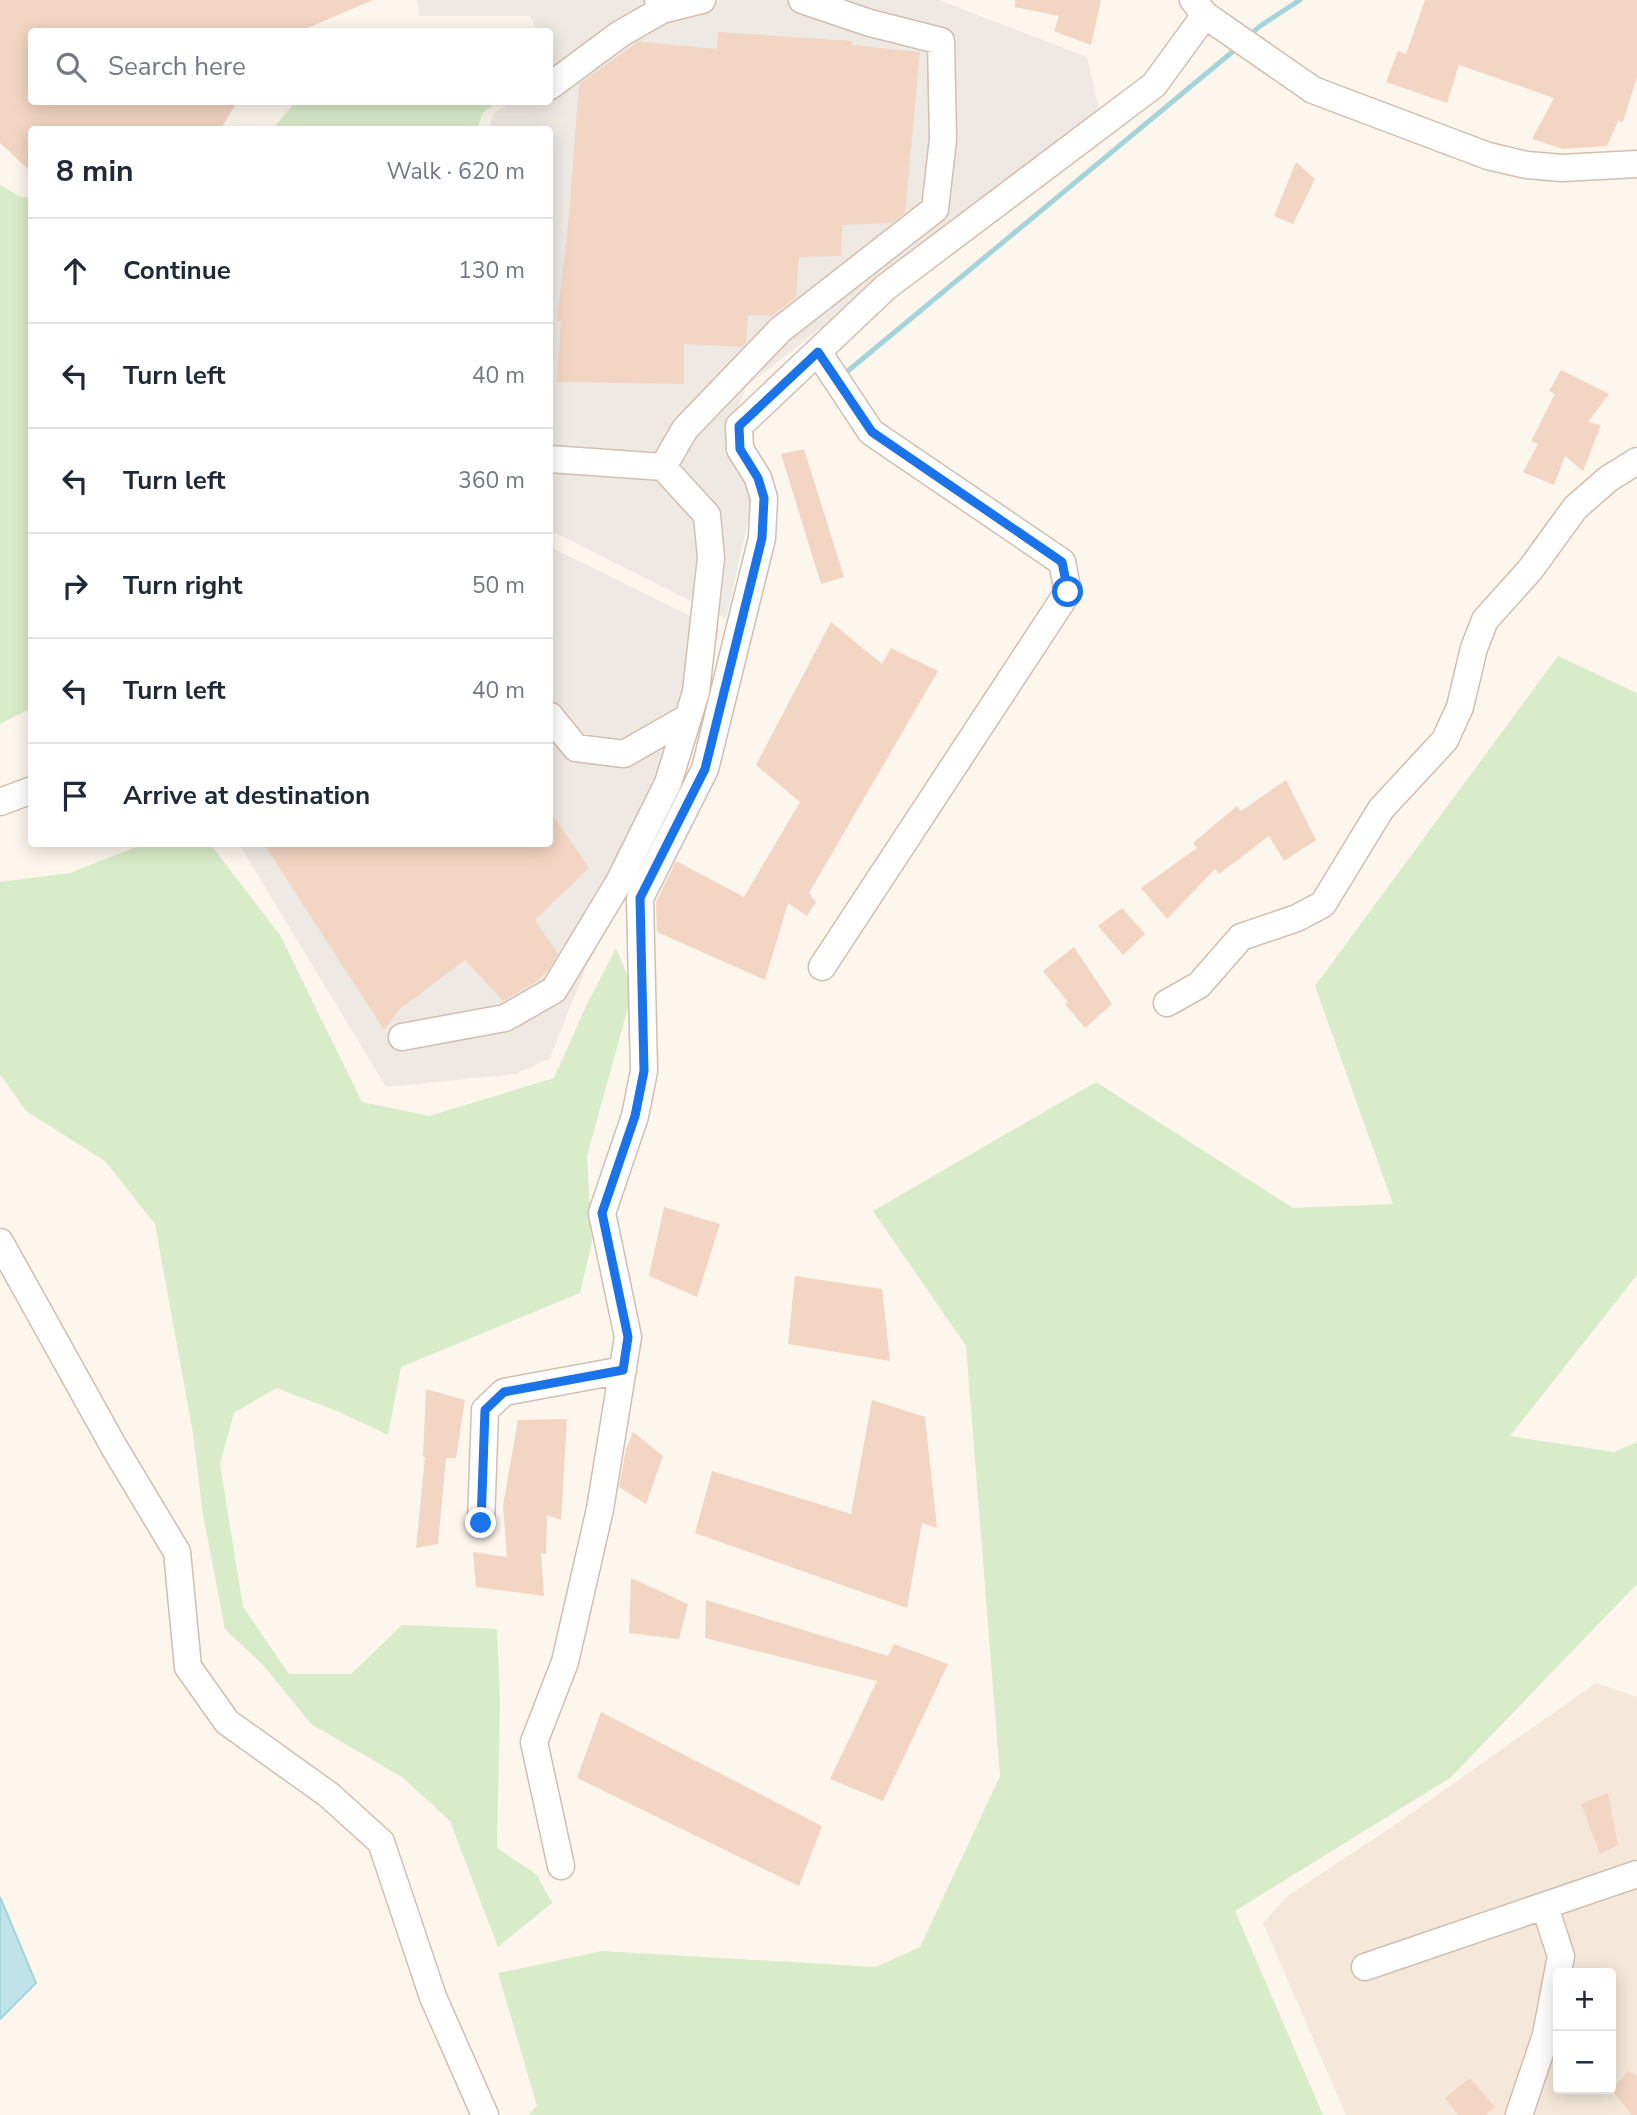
<!DOCTYPE html>
<html lang="en">
<head>
<meta charset="utf-8">
<style>
  body { margin:0; font-family:"Nunito Sans",sans-serif; background:#f6f6f7; color:#1f2937 }
  .controls { position:absolute; right:21px; bottom:21px; display:grid; overflow:hidden; border-radius:7px; box-shadow:0 4px 18px #0003 }
  .controls button { width:63px; height:63px; display:grid; place-items:center; padding:0; border:0; border-bottom:2px solid #e0e1e3; background:#fff; color:#1f2937; font:35px sans-serif }
  .stop { position:absolute; width:21px; height:21px; margin:-16px; border:5px solid #1a73e8; border-radius:50%; background:#fff }
  .stop.end { background:#1a73e8; border-color:#fff; box-shadow:0 2px 7px #0008 }
  .list { margin:0; padding:0; list-style:none }
  h2 { display:flex; justify-content:space-between; align-items:center; height:91px; margin:0; padding:0 28px; font-size:30px }
  h2 small { font-size:23px; font-weight:400; color:#747a83 }
  .list li { display:grid; grid-template-columns:46px 1fr auto; gap:21px; align-items:center; box-sizing:border-box; height:105px; padding:0 28px; border-top:2px solid #e0e1e3 }
  .list b { display:block; font-size:26px; white-space:nowrap }
  .list em { font-size:23px; font-style:normal; color:#747a83 }
  .icon { flex:none; width:38px; height:38px; fill:none; stroke:currentColor; stroke-width:2; stroke-linecap:round; stroke-linejoin:round }
  .map { position:relative; flex:none; width:1637px; height:2115px; overflow:hidden }
  .search { position:absolute; background:#fff; box-shadow:0 4px 18px #0003; left:28px; top:28px; width:525px; height:77px; display:flex; align-items:center; gap:18px; box-sizing:border-box; padding:0 24px; border-radius:7px; color:#747a83; font-size:26px }
  .panel { position:absolute; background:#fff; box-shadow:0 4px 18px #0003; left:28px; top:126px; width:525px; height:721px; border-radius:7px }
  .map>svg:first-child { display:block }
</style>
</head>
<body>
<div class="map">
<svg width="1637" height="2115" viewBox="0 0 1637 2115">
  <rect width="100%" height="100%" fill="#fdf6ec"/>
  <path fill="#f5e8da" fill-rule="evenodd" d="M1596,1683L1637,1697V2115H1346L1263,1923L1289,1895L1389,1829ZM1558,1973H1611V2089H1558Z"/>
  <path fill="#efe9e4" d="M417,0H939L1087,57L1099,109L747,386L727,433L752,504L726,619L550,530V130L489,129L493,114L512,102H550V76L555,72L550,59V32L537,31L530,16H419Z
    M550,547L719,630L679,807L641,867L587,965L550,1058L516,1074L386,1087L239,844H550Z"/>
  <path fill="#d8ecc9" d="M295,102H498L483,112L477,129H273Z
    M0,185L21,197L32,198L31,708L0,724Z
    M1558,656L1637,693V1275L1510,1436L1614,1452L1637,1442V1584L1450,1778L1235,1911L1323,2115H528L537,2106L498,1973L602,1951L876,1967L920,1947L1000,1776L966,1346L873,1211L1096,1082L1293,1208L1393,1204L1315,986Z
    M144,844H210L280,935L362,1102L429,1116L554,1078L586,1006L616,948L633,989L587,1156L592,1242L580,1293L401,1367L388,1435L337,1411L276,1388L234,1413L220,1464L243,1607L289,1674H351L402,1625L497,1629L500,1703L497,1848L537,1875L552,1903L498,1947L450,1821L402,1777L311,1724L264,1666L225,1629L203,1515L193,1434L155,1224L105,1161L26,1111L0,1074V882L70,873Z"/>
  <path fill="#bfe3e8" stroke="#a5d3da" stroke-width="2" d="M0,1897L36,1983L0,2019Z"/>
  <g fill="none" stroke-linecap="round" stroke-linejoin="round">
    <path stroke="#a5d3da" stroke-width="5" d="M1249,36L1260,26L1300,0
      M849,370L1237,48"/>
  </g>
  <path fill="#f3d5c3" d="M0,0H373L298,32H32V102H237L220,130H32V173L0,143Z
    M1015,0H1101L1091,45L1054,31L1059,16L1015,7Z
    M1425,0H1637V77L1623,122L1618,121L1607,146L1563,149L1532,139L1554,98L1459,65L1447,103L1386,82L1398,51L1406,54Z
    M718,32L853,41L852,45L920,52L905,213L891,223L842,225L841,256L799,257L796,297L772,316L748,315L746,343L741,347L684,344V384L557,382L561,321H557L569,215L579,84L642,39V42L717,49Z
    M1296,162L1315,179L1293,224L1274,216Z
    M1561,370L1609,394L1588,422L1601,425L1583,471L1565,456L1554,485L1523,472L1538,444L1531,441L1555,394L1549,391Z
    M804,449L844,577L821,584L781,454Z
    M831,622L882,664L891,648L938,671L809,893L816,902L807,916L788,903L765,980L657,932L656,902L676,861L744,897L800,802L756,765Z
    M1286,780L1316,840L1284,861L1269,836L1219,874L1215,869L1167,919L1141,888L1197,848L1193,843L1237,806L1241,811Z
    M550,811L589,868L535,920L558,954L548,970L536,982L503,1001L465,960L400,1009L384,1030L264,844H550Z
    M1122,908L1145,934L1123,955L1098,926Z
    M1074,947L1112,1004L1085,1028L1065,1004L1068,1002L1043,971Z
    M664,1207L720,1224L697,1297L649,1276Z
    M795,1276L882,1289L890,1361L788,1344Z
    M426,1389L465,1400L456,1458H446L438,1544L416,1548L425,1457H423Z
    M872,1400L925,1417L937,1528L922,1523L907,1608L695,1533L712,1471L851,1514Z
    M567,1419L561,1520L547,1515L546,1554L541,1553L544,1596L476,1587L473,1552L507,1557L503,1506L518,1420Z
    M633,1432L663,1456L646,1504L619,1487L626,1449Z
    M631,1578L688,1604L679,1639L629,1633Z
    M706,1600L888,1656L894,1644L948,1664L883,1801L830,1779L877,1681L705,1638Z
    M601,1712L822,1826L799,1886L577,1778Z
    M1608,1793L1618,1845L1600,1854L1581,1804Z
    M1628,2071L1637,2076V2115H1632L1612,2090Z
    M1470,2078L1495,2107L1486,2115H1458L1445,2098Z"/>
  <g fill="none" stroke-linecap="round" stroke-linejoin="round">
    <defs>
      <path id="minor" d="M658,0L662,10L702,0
        M1193,0L1205,15L1313,90L1488,156L1527,165L1562,168L1637,164
        M550,86L620,34L662,10
        M818,352L871,432L1062,562L1068,592L822,967
        M550,459L663,467L685,429L780,330L935,209L943,139L941,41L870,23L802,0
        M550,716L576,748L624,754L687,718
        M0,802L32,790
        M1167,1003L1199,985L1241,937L1297,918L1323,904L1381,809L1445,740L1460,707L1474,648L1485,620L1530,570L1575,508L1608,479L1637,461
        M402,1037L505,1018L554,990L619,882L668,783L696,692L711,558L707,515L663,467
        M0,1242L114,1447L177,1552L188,1667L227,1722L329,1795L381,1842L433,1997L485,2115
        M481,1523L485,1410L504,1392L623,1370
        M561,1866L534,1742L565,1662L600,1509L628,1337L602,1213L635,1116L644,1071L640,898L705,769L762,538L764,498L758,478L740,449L739,426L886,287L1154,85L1205,15
        M1365,1967L1637,1874
        M1519,2115L1546,2035L1561,1956L1545,1907"/>
    </defs>
    <use href="#minor" stroke="#d1beb0" stroke-width="29"/>
    <use href="#minor" stroke="#fff" stroke-width="26"/>
  </g>
  <g fill="none" stroke-linecap="round" stroke-linejoin="round">
    <path stroke="#1a73e8" stroke-width="9" d="M481,1523L485,1410L504,1392L623,1370L628,1337L602,1213L635,1116L644,1071L640,898L705,769L762,538L764,498L758,478L740,449L739,426L818,352L872,432L1062,562L1068,592"/>
  </g>
</svg>
<div class="controls">
<button>+</button>
<button>−</button>
</div>
<div class="stop" style="left:1068px;top:592px"></div>
<div class="stop end" style="left:481px;top:1523px"></div>
<div class="search"><svg class="icon" aria-label="search" viewBox="0 0 24 24"><circle cx="10" cy="10" r="6"/><path d="M15 15l6 6"/></svg>Search here</div>
<section class="panel">
<h2>8 min<small>Walk · 620 m</small></h2>
<ul class="list">
<li><svg class="icon" aria-label="ahead" viewBox="0 0 24 24"><path d="M12 20V5M6 11l6-6 6 6"/></svg><div><b>Continue</b></div><em>130 m</em></li>
<li><svg class="icon" aria-label="left" viewBox="0 0 24 24"><path d="M17 20v-9H6M10 6l-5 5 5 5"/></svg><div><b>Turn left</b></div><em>40 m</em></li>
<li><svg class="icon" aria-label="left" viewBox="0 0 24 24"><path d="M17 20v-9H6M10 6l-5 5 5 5"/></svg><div><b>Turn left</b></div><em>360 m</em></li>
<li><svg class="icon" aria-label="right" viewBox="0 0 24 24"><path d="M7 20v-9h11M14 6l5 5-5 5"/></svg><div><b>Turn right</b></div><em>50 m</em></li>
<li><svg class="icon" aria-label="left" viewBox="0 0 24 24"><path d="M17 20v-9H6M10 6l-5 5 5 5"/></svg><div><b>Turn left</b></div><em>40 m</em></li>
<li><svg class="icon" aria-label="arrive" viewBox="0 0 24 24"><path d="M6 21V4h12l-3 4 3 4H6"/></svg><div><b>Arrive at destination</b></div></li>
</ul>
</section>
</div>
</body>
</html>
